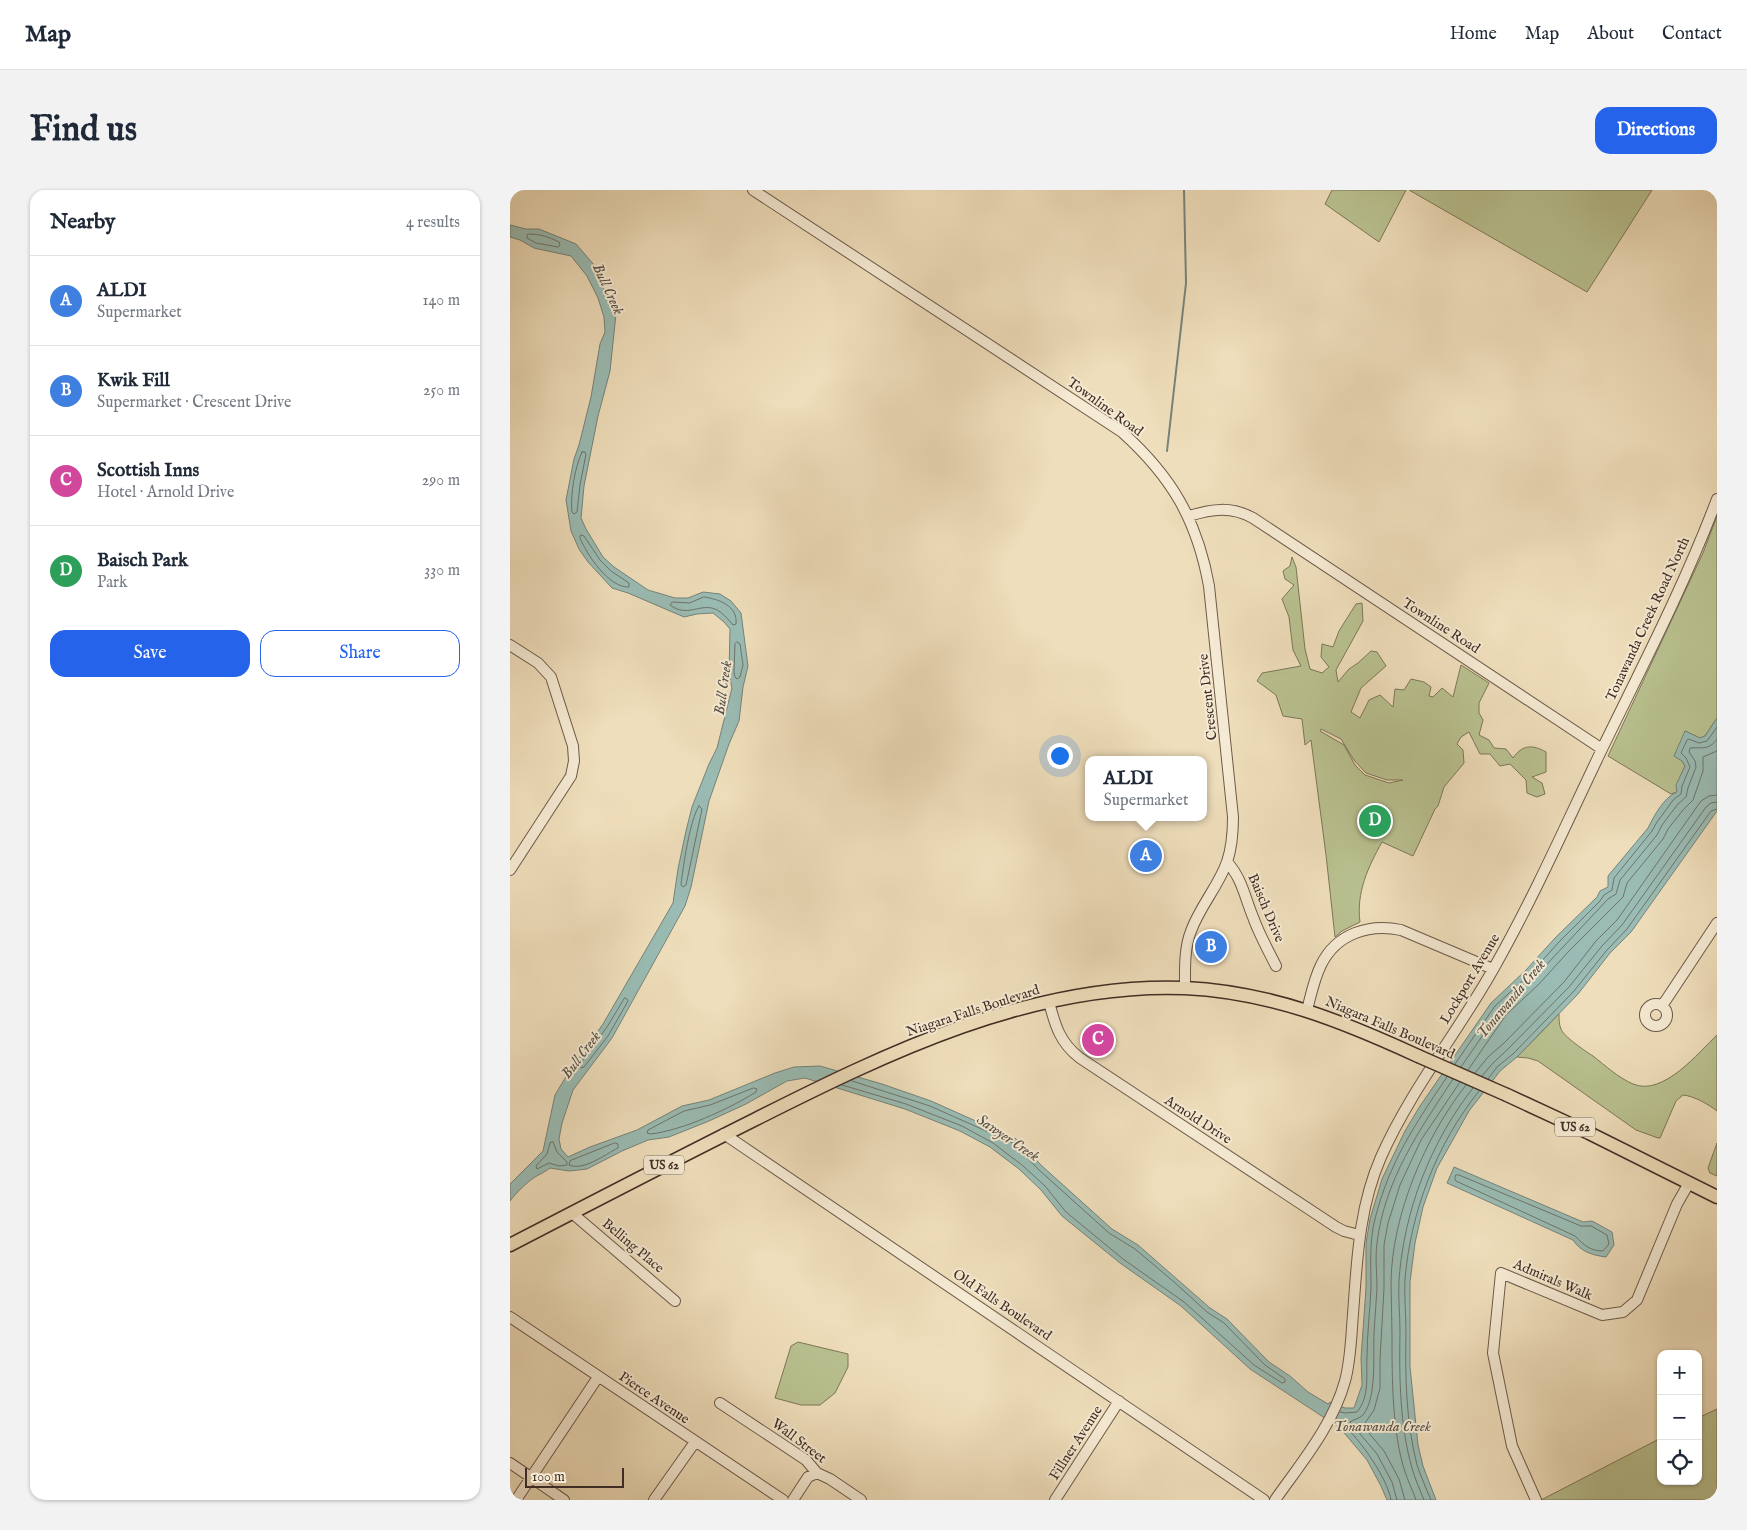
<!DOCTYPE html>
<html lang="en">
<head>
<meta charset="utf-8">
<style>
  body { margin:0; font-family:"IM FELL English",serif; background:#f2f2f3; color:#1f2937 }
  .controls { position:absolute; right:15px; bottom:15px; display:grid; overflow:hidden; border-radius:10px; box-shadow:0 1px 4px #0004 }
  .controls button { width:45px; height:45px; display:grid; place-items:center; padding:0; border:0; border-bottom:1px solid #e0e1e3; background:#fff; color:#1f2937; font:25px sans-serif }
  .scale { position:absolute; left:15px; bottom:12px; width:99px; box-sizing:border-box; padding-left:5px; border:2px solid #412d24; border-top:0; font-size:14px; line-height:18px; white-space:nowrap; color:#412d24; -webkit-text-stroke:4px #f5ead3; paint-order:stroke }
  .you { position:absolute; left:549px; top:565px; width:18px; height:18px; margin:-12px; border:4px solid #fff; border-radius:50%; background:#1a73e8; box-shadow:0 0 0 8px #1a73e833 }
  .badge { display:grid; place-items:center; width:32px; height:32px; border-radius:50%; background:#2563eb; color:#fff; font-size:16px; font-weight:700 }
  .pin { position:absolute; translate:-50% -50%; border:2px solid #fff; box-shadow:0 1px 5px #0006 }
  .popup { position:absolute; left:575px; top:566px; width:122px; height:65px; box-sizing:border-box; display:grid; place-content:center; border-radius:10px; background:#fff; filter:drop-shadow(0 1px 4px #0005); font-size:16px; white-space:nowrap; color:#747a83 }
  .popup b { font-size:19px; color:#1f2937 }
  .popup::after { content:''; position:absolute; left:50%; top:100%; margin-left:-10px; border:10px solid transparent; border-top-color:#fff }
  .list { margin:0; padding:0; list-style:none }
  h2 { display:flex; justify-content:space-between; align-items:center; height:65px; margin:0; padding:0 20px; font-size:21px }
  h2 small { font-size:16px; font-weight:400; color:#747a83 }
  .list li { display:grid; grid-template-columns:32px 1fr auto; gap:15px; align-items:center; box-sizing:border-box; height:90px; padding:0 20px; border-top:1px solid #e0e1e3 }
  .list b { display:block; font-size:19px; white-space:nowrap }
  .list p { margin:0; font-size:16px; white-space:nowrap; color:#747a83 }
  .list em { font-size:16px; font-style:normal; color:#747a83 }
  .actions { display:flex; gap:10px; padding:15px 20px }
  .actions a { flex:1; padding:11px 0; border:1px solid #2563eb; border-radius:15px; text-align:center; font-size:18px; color:#2563eb }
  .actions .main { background:#2563eb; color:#fff }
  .icon { flex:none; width:28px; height:28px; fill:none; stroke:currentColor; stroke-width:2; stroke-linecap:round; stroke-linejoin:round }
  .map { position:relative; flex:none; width:1207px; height:1310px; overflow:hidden; border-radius:15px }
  header { display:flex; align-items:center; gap:30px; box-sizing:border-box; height:70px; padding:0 25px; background:#fff; border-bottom:1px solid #e0e1e3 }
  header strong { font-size:24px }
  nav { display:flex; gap:28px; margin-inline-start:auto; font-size:18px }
  .intro { display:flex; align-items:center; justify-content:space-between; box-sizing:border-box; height:120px; padding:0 30px }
  h1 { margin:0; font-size:35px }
  .button { padding:12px 22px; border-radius:15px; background:#2563eb; color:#fff; font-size:18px; font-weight:700 }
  main { display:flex; gap:30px; padding:0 30px }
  aside { flex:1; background:#fff; border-radius:15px; box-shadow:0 1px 4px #0004 }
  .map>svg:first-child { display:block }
</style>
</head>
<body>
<header>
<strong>Map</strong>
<nav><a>Home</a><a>Map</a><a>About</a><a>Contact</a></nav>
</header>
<div class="intro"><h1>Find us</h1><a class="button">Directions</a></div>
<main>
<aside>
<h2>Nearby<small>4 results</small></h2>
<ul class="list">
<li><span class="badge" style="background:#3f7fe0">A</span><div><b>ALDI</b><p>Supermarket</p></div><em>140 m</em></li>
<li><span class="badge" style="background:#3f7fe0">B</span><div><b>Kwik Fill</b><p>Supermarket · Crescent Drive</p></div><em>250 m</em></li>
<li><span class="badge" style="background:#d1479c">C</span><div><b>Scottish Inns</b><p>Hotel · Arnold Drive</p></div><em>290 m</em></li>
<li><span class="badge" style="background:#2e9e5b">D</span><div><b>Baisch Park</b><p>Park</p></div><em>330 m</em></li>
</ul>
<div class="actions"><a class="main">Save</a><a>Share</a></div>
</aside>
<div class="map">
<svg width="1207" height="1310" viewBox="0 0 1207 1310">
  <rect width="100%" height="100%" fill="#efdebb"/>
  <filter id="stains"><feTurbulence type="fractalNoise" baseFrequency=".004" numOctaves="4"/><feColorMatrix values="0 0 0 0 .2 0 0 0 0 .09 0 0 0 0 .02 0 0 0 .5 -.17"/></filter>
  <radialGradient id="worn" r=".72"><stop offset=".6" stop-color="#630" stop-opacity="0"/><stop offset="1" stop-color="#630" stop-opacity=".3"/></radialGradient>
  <path fill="#b9c190" stroke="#7d775a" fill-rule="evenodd" d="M822,0H896L869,52L815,14Z
    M899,0H1142L1077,102Z
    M1207,326V528L1195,546L1190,548L1175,541L1172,571L1175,576L1168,592L1167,602L1161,604L1098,566L1193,363Z
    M782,367L786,377L795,459L800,479L812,483L819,477L811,467L812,454L823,457L829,441L846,414L852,413L853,431L826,480L828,492L839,479L848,473L861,461L867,462L876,476L851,498L841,522L850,528L859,510L870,505L883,517L885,499L894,500L901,489L914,492L921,497L919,506L923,507L932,498L943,507L951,475L979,493L969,513V523L973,530L969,545L979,550L984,558L996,559L1003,568C1012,555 1022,554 1036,562V582L1022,587L1032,593L1035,604L1027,607L1017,603L1016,590L1000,574L990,576L980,564H970L959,542L951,547L947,554L953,560L954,573L934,597L928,616L925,619L903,666L872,652C858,677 846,703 850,732L832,741L825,747L816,665L801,550L795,555L792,529L773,526L766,505L747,491L752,483L791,476L783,460L779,427L772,409L784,395L775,389L773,381L780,376ZM811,539L831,549L844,570L856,583L877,590H893L879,593L855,585L845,575L834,555L810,541Z
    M1049,824C1049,829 1049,835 1051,839C1053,846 1075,861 1083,866C1096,876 1107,887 1123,894C1153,907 1189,862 1207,845V921C1198,914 1184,906 1173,905L1166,911L1150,948H1148L1126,940L1028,871L1018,868L1007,867Z
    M1207,953V986L1200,983L1198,978Z
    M288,1152L338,1164V1177L325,1203L310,1215H291L265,1208L281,1156Z
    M1207,1219V1310H1031L1151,1248V1291H1188V1228Z"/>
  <path fill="#9abcb4" stroke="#76837a" d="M0,35L16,39H29L66,54L85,76L100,114L106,124L100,181L88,226L74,296L71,328L76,339L93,367L104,377L138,400L165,408H178L193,402L210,404L221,411L231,423L238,476L233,497L229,531L219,554L199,611L181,697L175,716L102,848L63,900L52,933L49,949L51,959L58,967L80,957L127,940L172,916L199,910L265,883L284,877L310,876L372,894L421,911L506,949L532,976L602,1039L628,1055L700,1118L717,1129L759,1172L780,1186L798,1202L818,1214L820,1212L835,1218H844L852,1195L851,1168L856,1098V1053L860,1029L872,989L883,966L895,941L910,916L981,813L1016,780L1045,748L1087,707L1090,701L1098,697V686L1138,638C1144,626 1154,607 1167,602L1166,595L1175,576L1172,571L1164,566L1175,541L1190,548L1195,546L1207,528V621L1121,742L1100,763L1068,804L1007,867L990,881L959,921L927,978L913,1017L905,1053L900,1092V1177L908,1255L913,1276L926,1310H877L871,1296L857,1270L830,1238L740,1179L671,1116L610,1073L552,1026L531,1000L509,979L480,957L450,941L395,919L295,888L277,891L236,914L199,931L159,947L138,950L112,961L77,979L59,981L40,978C35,982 30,984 25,987C16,993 7,1002 0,1011V994L33,961L45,905L57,885L93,834L163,713L168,679L176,641L182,617L199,574L207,558L222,498L219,484L220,439L214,432L203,423L187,424L174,427L118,403L102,398L78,372L69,359L61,341L56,310L64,269L69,255L81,207L90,154L95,142L94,127L88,108L77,86L61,66L24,58L10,50L0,47Z
    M944,977L1073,1032L1082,1031L1102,1042L1104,1055L1096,1067C1082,1065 1071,1062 1063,1050L937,993Z"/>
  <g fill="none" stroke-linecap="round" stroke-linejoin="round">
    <path stroke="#6e746c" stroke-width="1" d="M19,44C30,44 39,47 49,52L50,55L48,57L26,53L17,48V45Z
      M72,262H75L76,264L70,295L67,322L64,324L62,322C60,305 65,277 72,262Z
      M71,345L74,346L90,370L101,381L119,393V397C99,398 77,365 70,348Z
      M194,407C209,409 228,416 226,434L223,435C218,429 212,422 205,419C190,413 177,428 160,415L162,412L179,413Z
      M227,452L230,454L233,475L230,487L227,489L225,487L224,483L225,454Z
      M189,616L192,619L176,695L173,697L171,695C173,677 180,629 189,616Z
      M115,808L117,809L118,811L98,846L74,877L71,878L70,874L97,837Z
      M945,874L985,816L1020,784L1049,752L1090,711L1094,705L1102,700L1104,688L1142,641L1147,632L1164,609L1171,604L1172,596L1180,577L1176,568L1171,563L1177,550L1179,549L1189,553L1197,551L1207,537
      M951,877L990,820L1024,788L1098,709L1106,704L1110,690L1147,645L1152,635L1168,614L1176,607L1178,598L1186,577L1185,571L1179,562L1180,558C1191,557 1199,561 1207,549
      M958,880L996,825L1029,794L1059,761L1113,707L1117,693L1153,649L1158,639L1173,620L1183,610L1193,581V567L1207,561
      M965,883L978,867L994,853L1054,792L1086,751L1107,730L1191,611L1199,606L1207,605
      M972,886L983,873L999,858L1059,797L1092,756L1112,735L1196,617L1201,613L1207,612
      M978,889L987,877L1004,863L1064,801L1097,760L1117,739L1201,621L1207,619
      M332,895L396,914L452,936L483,953L512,975L535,996L556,1022L613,1069L674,1112L744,1175L772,1193L775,1192V1189L755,1175L714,1133L697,1122L663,1091L625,1059L599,1043L529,980L503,953L420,916L342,891
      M244,898L247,899L246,902C219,919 171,941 140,944L137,943L138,940L174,921L200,915Z
      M43,952L47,962L57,972V975L49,976L39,973L27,979L26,976L37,964L40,953Z
      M105,953L108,954V958C94,965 74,981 59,975L60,971Z
      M946,985H949L1071,1036H1081L1097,1045L1099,1054L1093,1061C1080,1061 1074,1055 1065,1046L946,991L945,989Z
      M830,1222L835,1223L847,1222C860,1206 856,1186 857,1167C857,1144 860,1121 861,1098C861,1075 859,1052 865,1029C879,973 905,934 937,887
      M826,1229C845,1241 878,1288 881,1310
      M887,1310L882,1292L867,1264L840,1232C844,1229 849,1229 853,1225C867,1208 863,1165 864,1143C865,1128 866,1113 867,1098C867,1083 865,1068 867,1053C875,989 909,941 943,889
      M895,1310L889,1289L874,1261L853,1236L864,1220L870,1198V1169L874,1098V1055L878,1033L890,995L911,950L950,892
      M906,1310C903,1301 898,1291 895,1282C882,1242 882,1187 882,1145C882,1127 881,1110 881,1092C882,1025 915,947 956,895
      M914,1310C910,1300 905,1289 902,1278C890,1237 889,1186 890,1143C890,1125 888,1107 889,1090C894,1021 920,953 963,898
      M921,1310C916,1298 911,1287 907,1275C896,1232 895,1186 896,1142C896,1125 894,1106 895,1089C901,1021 926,955 969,901"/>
    <path stroke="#76837a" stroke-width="2" d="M657,261L676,93L674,0"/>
    <defs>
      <path id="minor" d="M243,0L612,242C662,287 687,330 699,396L723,627C723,642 722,657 717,672C708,697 690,716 681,741C674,759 675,779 675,798
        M679,326C702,319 721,316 743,328L1092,559
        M0,455L28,473L41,487L63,556L64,571L61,586L0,680
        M717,672C732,688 735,708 743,727C749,744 758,760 766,776
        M539,812C545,835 550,853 570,868L826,1037L834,1041L849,1045
        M1135 825a11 11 0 1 1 22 0a11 11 0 1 1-22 0Z
        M1152,816L1207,733
        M797,820C801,805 804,789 811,775C826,744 859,733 891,740L983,779
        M214,944L754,1310
        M62,1023L165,1111
        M0,1127L273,1310
        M210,1213L296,1270L307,1283L320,1289L351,1310
        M0,1273L54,1310
        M6,1310L88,1187
        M144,1310L185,1252
        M283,1310L298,1287L307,1283
        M545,1310L609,1211
        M765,1310C791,1273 823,1235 835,1191C841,1169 841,1147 843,1124C847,1070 849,1017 871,967C901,899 949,841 985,776C1025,705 1058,630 1093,557C1133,475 1175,394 1207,309
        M1026,1310L1002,1256L983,1163L991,1083L1092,1125L1113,1122L1127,1110L1167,1014L1179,993"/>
      <path id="major" d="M997,905L1079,943L1207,1007
        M0,1055C81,1013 162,971 244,930C377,863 522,792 675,798C760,802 832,831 908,866"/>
    </defs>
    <use href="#minor" stroke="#6c594a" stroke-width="12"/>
    <use href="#major" stroke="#412d24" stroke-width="15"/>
    <use href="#minor" stroke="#f5ead3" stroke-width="10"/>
    <use href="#major" stroke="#efdebb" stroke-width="12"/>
    <defs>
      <path id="major-bridge" d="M908,866L997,905"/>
    </defs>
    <use href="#major-bridge" stroke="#412d24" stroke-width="15" stroke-linecap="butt"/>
    <use href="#major-bridge" stroke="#efdebb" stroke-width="12"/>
  </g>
  <g text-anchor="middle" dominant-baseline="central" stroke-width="4" stroke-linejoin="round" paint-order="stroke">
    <g fill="#f5ead3" stroke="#776658" stroke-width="1">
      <rect x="1045" y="927.5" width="40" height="19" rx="4"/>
      <rect x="134" y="965.5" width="40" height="19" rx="4"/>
    </g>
    <g font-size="12" font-weight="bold" fill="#412d24">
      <text x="1065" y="937">US 62</text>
      <text x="154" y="975">US 62</text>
    </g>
    <g font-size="14" fill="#412d24" stroke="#f5ead3">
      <text transform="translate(595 217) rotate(36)">Townline Road</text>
      <text transform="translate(1138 429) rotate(-65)">Tonawanda Creek Road North</text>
      <text transform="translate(931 436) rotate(33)">Townline Road</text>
      <text transform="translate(698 507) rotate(-96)">Crescent Drive</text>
      <text transform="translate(756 718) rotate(67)">Baisch Drive</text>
      <text transform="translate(960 789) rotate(-59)">Lockport Avenue</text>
      <text transform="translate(463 821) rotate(-18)">Niagara Falls Boulevard</text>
      <text transform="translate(880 838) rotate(23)">Niagara Falls Boulevard</text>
      <text transform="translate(688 930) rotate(33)">Arnold Drive</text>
      <text transform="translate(123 1056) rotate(40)">Belling Place</text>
      <text transform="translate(1043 1090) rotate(23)">Admirals Walk</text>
      <text transform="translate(492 1115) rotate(34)">Old Falls Boulevard</text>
      <text transform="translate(144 1208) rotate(34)">Pierce Avenue</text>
      <text transform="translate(289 1251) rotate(37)">Wall Street</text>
      <text transform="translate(566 1253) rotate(-57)">Fillner Avenue</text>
    </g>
    <g font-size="15" font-style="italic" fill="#575148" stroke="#f5ead3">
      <text transform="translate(98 99) rotate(65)">Bull Creek</text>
      <text transform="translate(213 498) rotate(-82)">Bull Creek</text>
      <text transform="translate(1001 809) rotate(-50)">Tonawanda Creek</text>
      <text transform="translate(71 865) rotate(-53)">Bull Creek</text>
      <text transform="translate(498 948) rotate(34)">Sawyer Creek</text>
      <text x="872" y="1236">Tonawanda Creek</text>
    </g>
  </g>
  <rect width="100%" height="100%" filter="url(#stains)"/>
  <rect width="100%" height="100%" fill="url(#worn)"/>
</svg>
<div class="controls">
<button>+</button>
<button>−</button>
<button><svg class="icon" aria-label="locate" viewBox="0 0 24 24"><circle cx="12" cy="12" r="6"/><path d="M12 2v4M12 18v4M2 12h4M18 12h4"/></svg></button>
</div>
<div class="scale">100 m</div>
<div class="you"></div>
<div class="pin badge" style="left:636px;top:666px;background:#3f7fe0">A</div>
<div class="popup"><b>ALDI</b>Supermarket</div>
<div class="pin badge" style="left:701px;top:757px;background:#3f7fe0">B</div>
<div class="pin badge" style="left:588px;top:850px;background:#d1479c">C</div>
<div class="pin badge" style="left:865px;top:631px;background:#2e9e5b">D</div>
</div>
</main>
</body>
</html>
